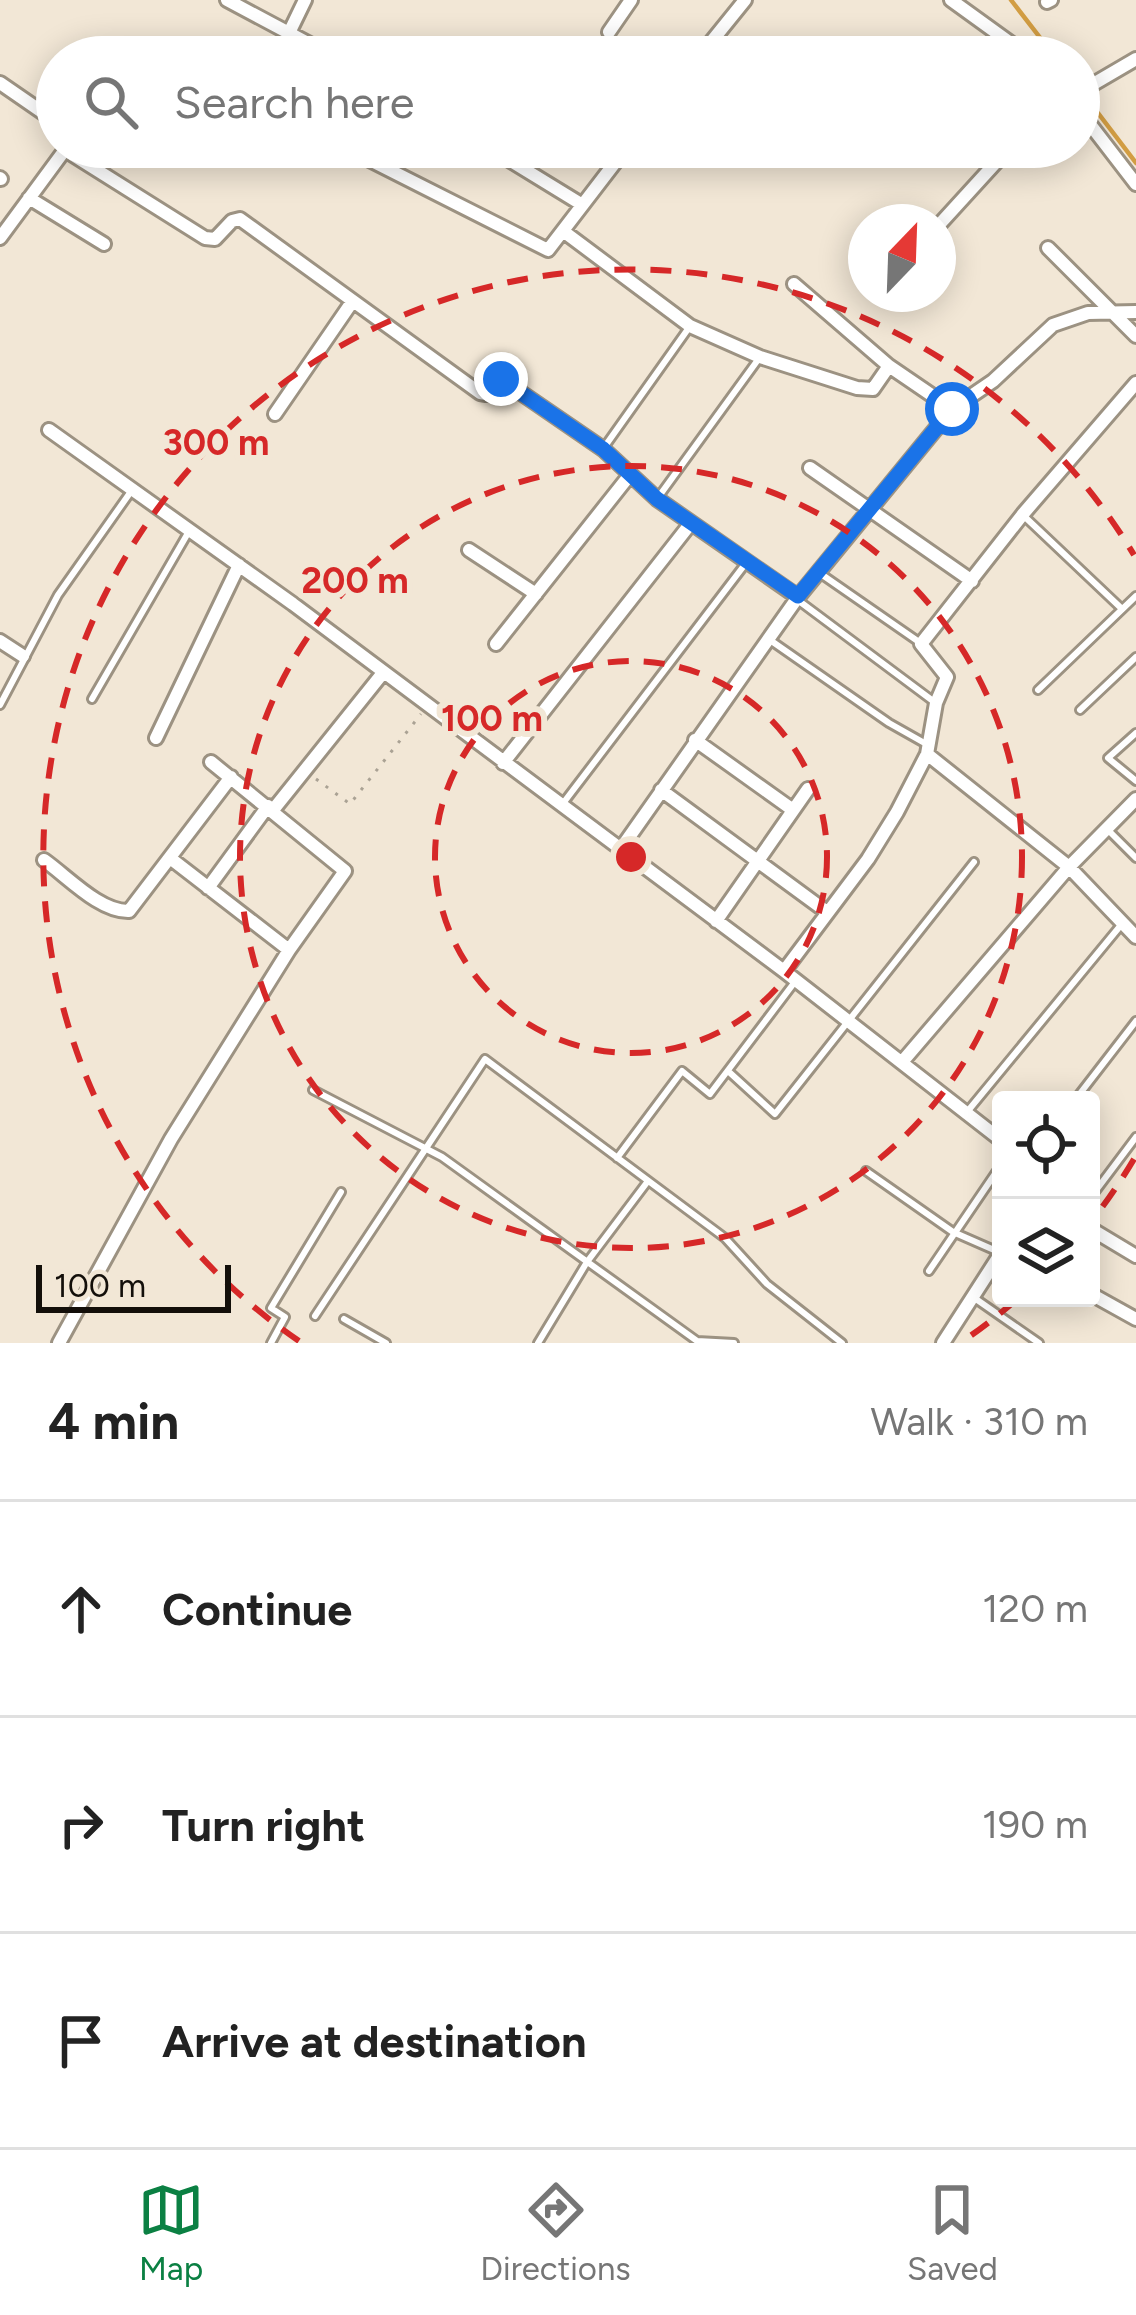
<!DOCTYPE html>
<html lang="en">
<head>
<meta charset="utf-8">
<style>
  body { margin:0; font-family:Figtree,sans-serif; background:#f2f2f2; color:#222 }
  .controls { position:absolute; right:36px; bottom:36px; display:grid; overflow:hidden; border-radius:12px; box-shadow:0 6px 30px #0003 }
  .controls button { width:108px; height:108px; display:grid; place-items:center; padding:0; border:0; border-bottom:3px solid #e0e0e0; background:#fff; color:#222; font:60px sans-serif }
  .compass { position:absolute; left:848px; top:204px; width:108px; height:108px; border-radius:50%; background:#fff; box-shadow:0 6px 30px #0003; rotate:23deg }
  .scale { position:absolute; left:36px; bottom:30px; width:195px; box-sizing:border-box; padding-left:12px; border:6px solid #130f0a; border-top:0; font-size:33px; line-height:42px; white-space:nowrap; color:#130f0a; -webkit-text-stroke:9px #f2e7d6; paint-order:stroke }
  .stop { position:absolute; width:36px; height:36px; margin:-27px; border:9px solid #1a73e8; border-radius:50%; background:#fff }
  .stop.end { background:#1a73e8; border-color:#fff; box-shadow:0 3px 12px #0008 }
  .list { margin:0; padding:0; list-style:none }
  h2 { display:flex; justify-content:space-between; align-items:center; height:156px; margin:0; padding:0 48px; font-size:51px }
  h2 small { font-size:39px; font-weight:400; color:#767676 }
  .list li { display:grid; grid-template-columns:78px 1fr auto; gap:36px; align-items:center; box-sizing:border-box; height:216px; padding:0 48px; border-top:3px solid #e0e0e0 }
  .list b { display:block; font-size:45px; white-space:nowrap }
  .list em { font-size:39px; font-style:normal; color:#767676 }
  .icon { flex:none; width:66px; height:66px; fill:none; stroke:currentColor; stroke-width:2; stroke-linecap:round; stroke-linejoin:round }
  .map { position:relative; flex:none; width:1136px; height:1343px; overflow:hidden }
  .search { position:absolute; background:#fff; box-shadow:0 6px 30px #0003; left:36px; right:36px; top:36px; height:132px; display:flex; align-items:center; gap:30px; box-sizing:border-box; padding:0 42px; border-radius:66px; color:#767676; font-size:45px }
  .sheet { height:804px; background:#fff }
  nav { display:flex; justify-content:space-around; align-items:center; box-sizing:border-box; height:168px; border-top:3px solid #e0e0e0; background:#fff; font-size:33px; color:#767676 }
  nav a { display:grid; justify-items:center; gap:6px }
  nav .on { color:#0b8043 }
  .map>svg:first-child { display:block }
</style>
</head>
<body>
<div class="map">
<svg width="1136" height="1343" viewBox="0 0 1136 1343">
  <rect width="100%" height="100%" fill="#f2e7d6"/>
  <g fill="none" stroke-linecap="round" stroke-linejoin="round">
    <path stroke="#d29d43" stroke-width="4.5" d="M1011,0L1055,57
      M1079,88L1136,163"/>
    <defs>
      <path id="lane" d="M603,449L688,329
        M657,499L760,357
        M1025,517L1121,608
        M821,574L919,642
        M799,601L933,701
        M770,640L889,723L928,745
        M1038,690L1136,596
        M92,699L188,533
        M0,705L58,595L132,490
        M1080,710L1136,657
        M1136,733L1108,758L1136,781
        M561,806L746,563
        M1108,830L1136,858
        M728,1071L775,1114L974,862
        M313,1090L442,1157L697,1341L734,1343
        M1075,1100L1136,1021
        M967,1112L1121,925
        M617,1158L682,1071L710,1094L794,983
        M866,1171L953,1232L1001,1253
        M1091,1197L1136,1137
        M929,1271L1001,1165
        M973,1297L1039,1343
        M315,1316L485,1059L725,1238L767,1284L842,1343
        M344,1319L386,1343
        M271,1343L285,1317L271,1308L341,1192
        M538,1343L587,1262L648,1181"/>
      <path id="street" d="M227,0L334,57
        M951,0L1030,57
        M1047,2L1051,0
        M609,32L631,0
        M289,33L305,0
        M130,57L139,45L168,57
        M699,57L745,0
        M0,83L45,114
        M1095,83L1136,59
        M1079,110L1136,184
        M344,147L548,250L627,147
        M488,147L581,204
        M65,150L205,238L215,239L232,221L240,219L480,393L486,394L496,379H501L603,449L657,499L798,597
        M0,178L1,179
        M29,198L104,244
        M938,226L1010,147
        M563,231L690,326L760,357L857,388L873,389L889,366
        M0,238L67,147
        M1048,248L1136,336
        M794,284L889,366L952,409
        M275,414L352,302
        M49,430L293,604L784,971L1001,1140
        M810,468L972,581
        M469,550L536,594
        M0,641L23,656
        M496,644L629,476
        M156,738L239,565
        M695,740L793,810
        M927,754L1069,867L1136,937
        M503,763L691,523
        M661,790L827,912
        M273,810L382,674
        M620,850L798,597L952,409L993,381L1053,325L1088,313L1136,312
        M170,858L289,950
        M44,860C68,877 100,912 129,911L231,777
        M208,888L268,806
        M716,921L808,789
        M784,971L868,859L897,812L927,754L936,703L947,677L921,644L1023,514L1136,383
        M902,1062L1069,867L1136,799
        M1091,1229L1136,1256
        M1091,1294L1136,1319
        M59,1343L171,1139L289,950L345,871L211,762
        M943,1343L1001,1253"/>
    </defs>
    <use href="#lane" stroke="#9c9282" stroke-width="12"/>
    <use href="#street" stroke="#9c9282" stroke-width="18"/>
    <path stroke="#aaa294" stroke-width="3" stroke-dasharray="3 9" stroke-linecap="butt" d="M316,779L350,804L421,714"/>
    <use href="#lane" stroke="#fff" stroke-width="6"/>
    <use href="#street" stroke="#fff" stroke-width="12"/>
  </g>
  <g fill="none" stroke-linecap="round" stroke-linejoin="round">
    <path stroke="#1a73e8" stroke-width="15" d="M501,379L603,449L657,499L798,596L952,409"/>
  </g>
  <g fill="none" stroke="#d62828" stroke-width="6" stroke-dasharray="21 15">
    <circle cx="631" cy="857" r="196"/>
    <circle cx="631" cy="857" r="391"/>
    <path d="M1134 1159A587 587 0 0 1 1094 1218M1016 1300A587 587 0 0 1 963 1341M299 1341A587 587 0 1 1 1134 555"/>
  </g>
  <circle cx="631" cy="857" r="18" fill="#d62828" stroke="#f2e7d6" stroke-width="6"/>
  <g font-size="36" text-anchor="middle" font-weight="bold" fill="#d62828" stroke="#f2e7d6" stroke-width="12" stroke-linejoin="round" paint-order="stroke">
    <text x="216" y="455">300 m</text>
    <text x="355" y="593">200 m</text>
    <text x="492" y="731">100 m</text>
  </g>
</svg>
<div class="controls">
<button><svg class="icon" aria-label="locate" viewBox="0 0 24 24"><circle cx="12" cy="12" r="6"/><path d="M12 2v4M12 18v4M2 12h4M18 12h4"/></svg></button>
<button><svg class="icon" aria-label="layers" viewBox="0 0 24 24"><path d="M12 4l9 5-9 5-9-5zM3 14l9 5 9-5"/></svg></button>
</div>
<svg class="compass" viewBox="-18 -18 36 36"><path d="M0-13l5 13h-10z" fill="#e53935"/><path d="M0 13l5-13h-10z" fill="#767676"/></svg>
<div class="scale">100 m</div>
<div class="stop" style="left:952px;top:409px"></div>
<div class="stop end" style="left:501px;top:379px"></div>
<div class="search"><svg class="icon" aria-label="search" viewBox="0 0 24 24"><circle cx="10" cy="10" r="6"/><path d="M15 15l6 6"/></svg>Search here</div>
</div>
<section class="sheet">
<h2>4 min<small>Walk · 310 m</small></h2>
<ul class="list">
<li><svg class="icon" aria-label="ahead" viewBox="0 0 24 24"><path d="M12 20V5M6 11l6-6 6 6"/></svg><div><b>Continue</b></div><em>120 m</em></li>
<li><svg class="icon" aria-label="right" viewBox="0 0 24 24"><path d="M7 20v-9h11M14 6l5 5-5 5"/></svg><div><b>Turn right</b></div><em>190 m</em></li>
<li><svg class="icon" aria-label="arrive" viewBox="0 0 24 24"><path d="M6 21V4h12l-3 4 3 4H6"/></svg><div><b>Arrive at destination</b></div></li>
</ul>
</section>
<nav>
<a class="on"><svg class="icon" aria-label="map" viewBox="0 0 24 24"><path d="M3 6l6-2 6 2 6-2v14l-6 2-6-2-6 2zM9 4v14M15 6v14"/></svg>Map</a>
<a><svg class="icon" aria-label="directions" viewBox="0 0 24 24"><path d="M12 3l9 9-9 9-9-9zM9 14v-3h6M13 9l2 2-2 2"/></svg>Directions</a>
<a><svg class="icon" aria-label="saved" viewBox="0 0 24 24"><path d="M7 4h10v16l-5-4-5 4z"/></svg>Saved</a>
</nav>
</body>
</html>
